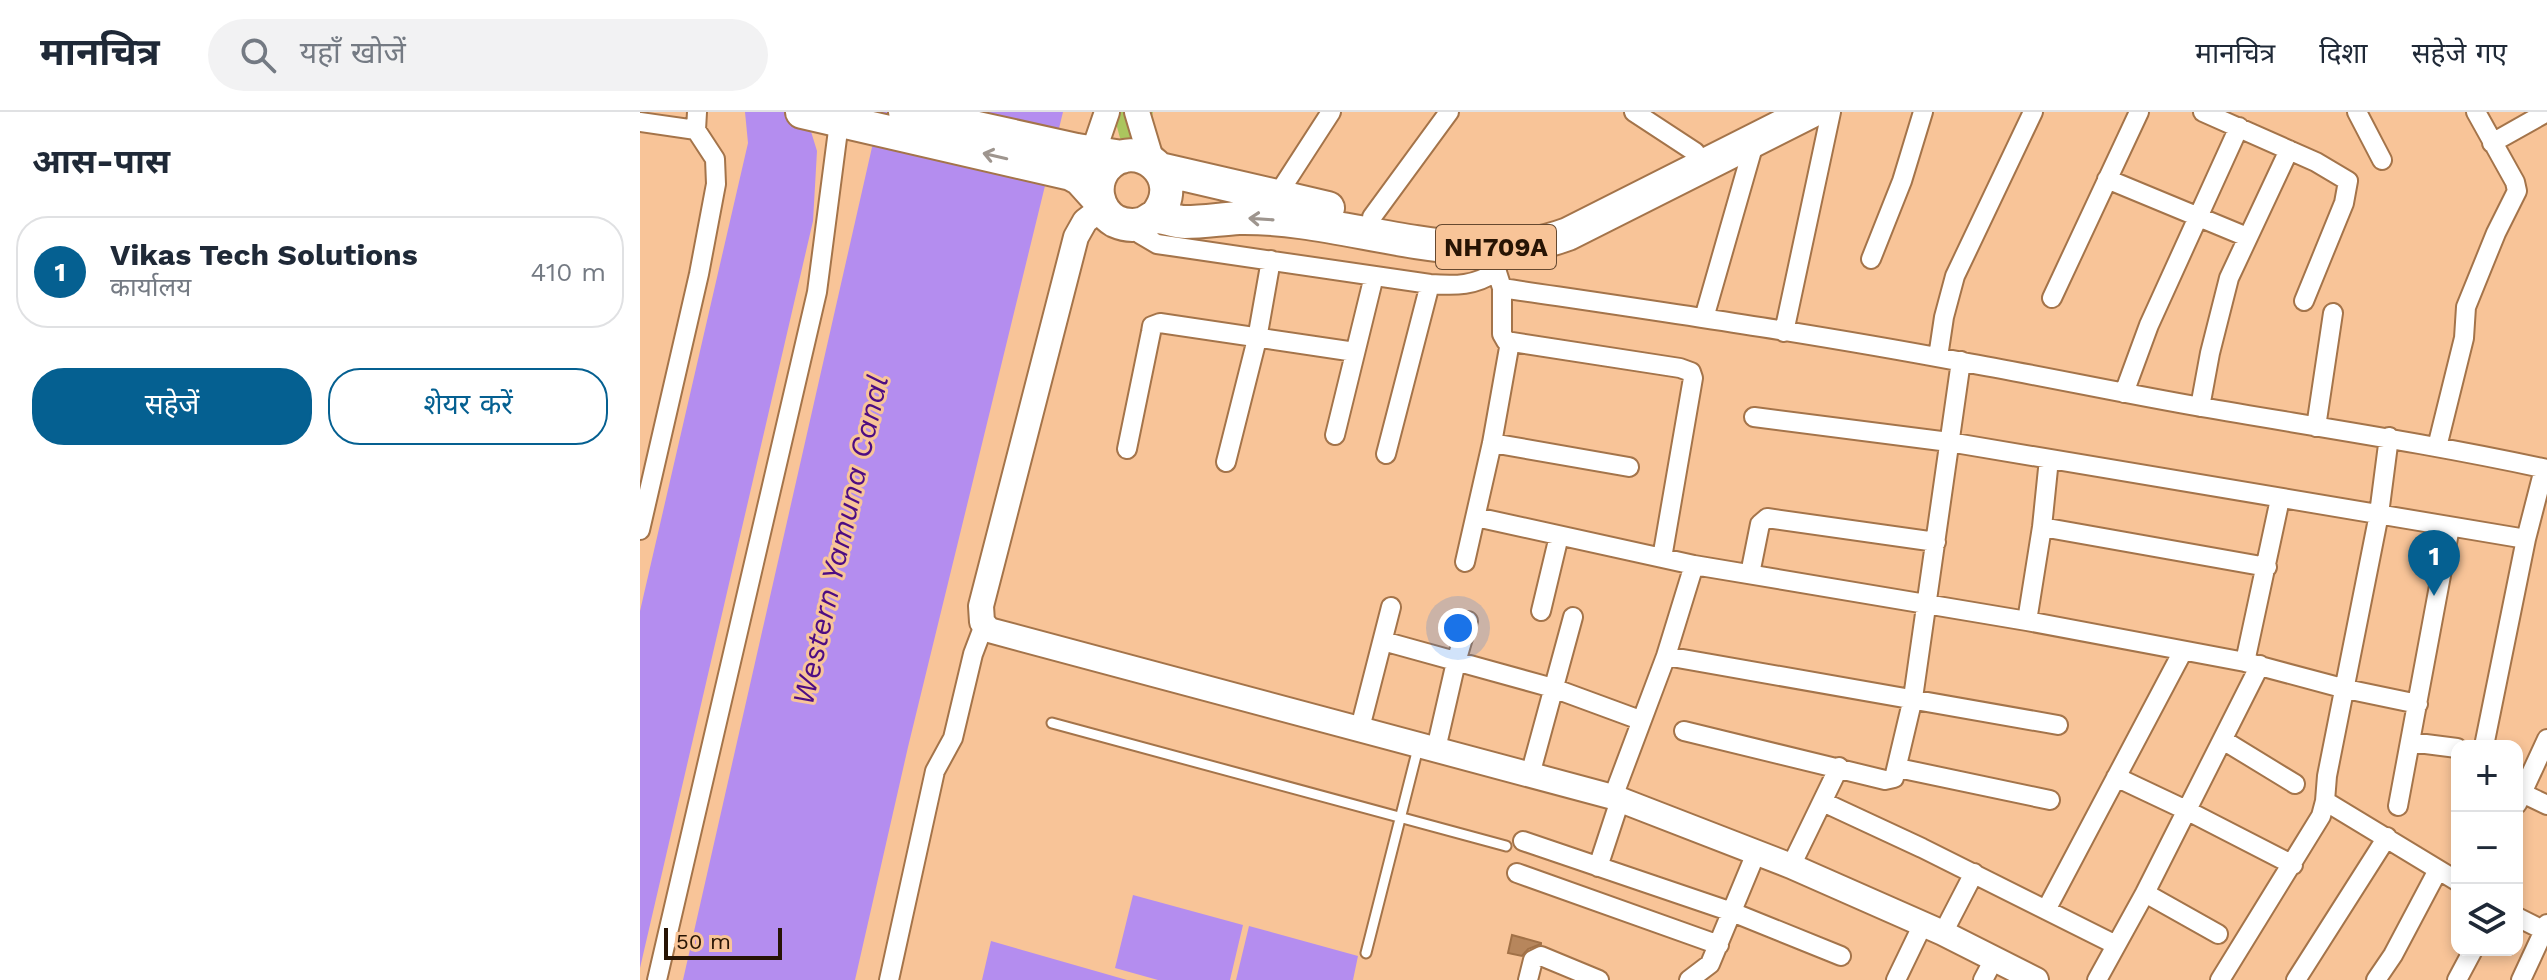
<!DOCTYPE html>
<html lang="hi">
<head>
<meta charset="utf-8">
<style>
  body { margin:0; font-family:"Work Sans","Noto Sans Devanagari",sans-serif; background:#f2f2f3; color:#1f2937 }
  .controls { position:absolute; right:24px; bottom:24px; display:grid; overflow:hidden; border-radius:16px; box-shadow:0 4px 12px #0003 }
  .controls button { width:72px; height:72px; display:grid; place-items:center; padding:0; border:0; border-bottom:2px solid #e0e1e3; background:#fff; color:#1f2937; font:40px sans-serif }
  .scale { position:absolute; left:24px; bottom:20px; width:118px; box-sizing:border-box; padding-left:8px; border:4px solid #271404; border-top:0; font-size:22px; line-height:28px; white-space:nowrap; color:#271404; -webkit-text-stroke:6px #f8c498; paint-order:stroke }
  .you { position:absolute; left:818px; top:516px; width:28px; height:28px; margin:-20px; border:6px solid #fff; border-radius:50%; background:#1a73e8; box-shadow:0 0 0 12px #1a73e833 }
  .badge { display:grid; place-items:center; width:52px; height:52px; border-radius:50%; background:#056091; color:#fff; font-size:26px; font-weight:700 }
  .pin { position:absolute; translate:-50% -66px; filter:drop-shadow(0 2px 4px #0008) }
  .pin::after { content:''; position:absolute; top:42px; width:28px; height:24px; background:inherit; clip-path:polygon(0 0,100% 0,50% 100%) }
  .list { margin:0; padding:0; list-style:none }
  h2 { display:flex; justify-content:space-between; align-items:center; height:104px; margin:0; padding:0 32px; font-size:34px }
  h2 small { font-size:26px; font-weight:400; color:#747a83 }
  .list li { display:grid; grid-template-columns:52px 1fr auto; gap:24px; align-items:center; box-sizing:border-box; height:112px; margin:0 16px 16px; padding:0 16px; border:2px solid #e0e1e3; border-radius:32px }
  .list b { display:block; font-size:30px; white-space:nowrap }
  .list p { margin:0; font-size:26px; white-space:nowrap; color:#747a83 }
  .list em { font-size:26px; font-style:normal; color:#747a83 }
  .actions { display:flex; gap:16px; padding:24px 32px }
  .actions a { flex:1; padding:18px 0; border:2px solid #056091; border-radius:32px; text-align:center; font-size:28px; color:#056091 }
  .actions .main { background:#056091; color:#fff }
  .icon { flex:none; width:44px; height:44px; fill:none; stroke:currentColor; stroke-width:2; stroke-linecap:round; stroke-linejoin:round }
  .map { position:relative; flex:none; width:1907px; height:868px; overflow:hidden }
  header { display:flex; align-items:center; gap:48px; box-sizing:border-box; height:112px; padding:0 40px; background:#fff; border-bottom:2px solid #e0e1e3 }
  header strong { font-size:38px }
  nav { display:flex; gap:44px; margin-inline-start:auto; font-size:28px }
  .search { width:560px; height:72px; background:#f2f2f3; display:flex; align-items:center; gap:20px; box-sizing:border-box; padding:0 28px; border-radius:44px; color:#747a83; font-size:30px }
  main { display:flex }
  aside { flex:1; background:#fff }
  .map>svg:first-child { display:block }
</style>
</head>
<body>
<header>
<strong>मानचित्र</strong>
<div class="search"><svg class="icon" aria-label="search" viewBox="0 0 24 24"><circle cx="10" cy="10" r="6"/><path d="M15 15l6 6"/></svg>यहाँ खोजें</div>
<nav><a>मानचित्र</a><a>दिशा</a><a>सहेजे गए</a></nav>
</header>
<main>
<aside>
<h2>आस-पास<small></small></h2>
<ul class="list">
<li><span class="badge">1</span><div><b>Vikas Tech Solutions</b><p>कार्यालय</p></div><em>410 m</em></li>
</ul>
<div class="actions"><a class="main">सहेजें</a><a>शेयर करें</a></div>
</aside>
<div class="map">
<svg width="1907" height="868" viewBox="0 0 1907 868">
  <rect width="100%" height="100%" fill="#f8c498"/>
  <path fill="#abc55e" d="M473,0H513L504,41L480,26Z"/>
  <path fill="#b48def" d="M105,0H165L177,39L173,109L0,856V499L108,31Z
    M240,0H423L268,635L215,868H43Z
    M493,783L603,813L590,868H518L475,856Z
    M609,814L718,844L713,868H596Z
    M351,829L487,868H342Z"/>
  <path fill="#b7865c" stroke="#a17147" stroke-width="2" d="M872,823L901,831V832L888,837L882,844L868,841Z"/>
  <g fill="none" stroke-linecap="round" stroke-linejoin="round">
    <defs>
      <path id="lane" d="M412,611L866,734
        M726,841L778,636"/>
      <path id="street" d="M994,0L1055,40
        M1563,0L1676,50L1708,69L1704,91L1664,189
        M1717,0L1742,48
        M0,10L56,18
        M1852,31L1907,0
        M1467,67L1607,125
        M636,85L691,0
        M732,105L809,0
        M497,113L500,122L517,132L790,172C816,174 835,174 857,159
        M849,135L862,176V222L866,229L1040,256L1051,260L1053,266L1022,446
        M1231,147L1262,69L1283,0
        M862,176C1016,199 1170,221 1323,250C1402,264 1481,281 1561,295C1677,315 1792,332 1907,357
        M1412,186L1499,0
        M1064,206L1115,28
        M1144,220L1191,0
        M1298,245L1304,205L1315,164L1393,0
        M1484,281L1509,213L1599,15
        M1560,295L1570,241L1589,166L1649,38
        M1114,305L1309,330L1886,427
        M1676,315L1693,201
        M695,323L734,164
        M852,331L989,355
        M1797,335L1824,226L1826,195L1856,121L1877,79L1875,70L1836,0
        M487,337L511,220L512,214L520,211L715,240
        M746,342L790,172
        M586,350L617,227L631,148
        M836,405L1054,453L1387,509L1605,550L1706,577L1778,592
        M1402,415L1627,455
        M0,418L59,162L76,72L75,47L56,18L57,0
        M825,450L852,331L870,230
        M1110,462L1120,412L1127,406L1296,430
        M901,499L919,424
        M1387,509L1402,415L1409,347
        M743,529L913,576L1000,608
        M1026,544L1418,613
        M1605,550L1640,387
        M720,616L751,495
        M1044,619L1245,668L1254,666L1273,586L1321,249
        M1583,628L1655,672
        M1770,630L1817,636
        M1844,634L1886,427L1904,357
        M796,637L816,550L828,509
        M1258,656L1410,688
        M890,663L933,505
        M1476,665L1548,699L1653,753
        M1882,681L1907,693
        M973,685L1026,544L1054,453
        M1685,689L1817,769
        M1183,690L1282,736L1476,833
        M1877,692L1907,627
        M1758,694L1810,415
        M883,729L1092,800L1201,844
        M1151,754L1199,655
        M958,755L980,688
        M877,761L1079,833
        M1505,781L1578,822
        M1406,798L1543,539
        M1877,805L1907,820
        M1303,821L1334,761
        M17,868L177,180L200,3
        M249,868L295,659L313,626L333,542L344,513
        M888,868L893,848L901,844L959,868
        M1049,868L1070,852L1116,741
        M1256,868L1283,812
        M1343,868L1354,847
        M1457,868L1505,781L1620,553
        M1580,868L1681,704L1685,689L1687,664L1739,402L1749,325
        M1656,868L1747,725
        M1736,868L1753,843L1798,758
        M1817,868L1833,838
        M1881,868L1907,812"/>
      <path id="secondary" d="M497,0L512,50
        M453,41L467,0
        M462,96L445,109L436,125L341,494L342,510L349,518L973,685L1151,754L1303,821L1396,868"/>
      <path id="highway" d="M162,0L431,62L440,67L458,87
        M265,0L437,38L482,45
        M520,57L688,96
        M515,105C550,65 495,21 465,56C452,73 457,98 475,109C484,113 495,114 504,111C508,109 511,106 515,105C521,104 536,110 545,110C563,110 581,107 599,106C709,104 821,162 928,122L1170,0"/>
    </defs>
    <use href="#lane" stroke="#a4744a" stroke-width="13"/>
    <use href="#street" stroke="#a4744a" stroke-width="22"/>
    <use href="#secondary" stroke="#a4744a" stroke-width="28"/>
    <use href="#highway" stroke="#a4744a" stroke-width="36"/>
    <use href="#lane" stroke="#fff" stroke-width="9"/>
    <use href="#street" stroke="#fff" stroke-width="18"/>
    <use href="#secondary" stroke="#fff" stroke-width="24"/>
    <use href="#highway" stroke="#fff" stroke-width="32"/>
  </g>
  <defs><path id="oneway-shaft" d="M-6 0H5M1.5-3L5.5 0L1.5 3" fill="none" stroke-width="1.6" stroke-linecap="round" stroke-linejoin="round" transform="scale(2)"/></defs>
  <g stroke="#9e958e">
    <use href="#oneway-shaft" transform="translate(355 44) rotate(-167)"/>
    <use href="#oneway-shaft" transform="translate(621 107) rotate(-176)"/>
  </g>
  <g text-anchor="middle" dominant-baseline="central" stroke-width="6" stroke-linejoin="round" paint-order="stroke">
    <rect fill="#f8c498" stroke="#664930" stroke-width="2" x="796" y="113" width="120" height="44" rx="6"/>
    <g font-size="26" font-weight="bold" fill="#271404">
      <text x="856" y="135">NH709A</text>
    </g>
    <g font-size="30" font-style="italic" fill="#4d0c83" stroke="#f8c498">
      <text transform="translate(200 428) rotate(-77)">Western Yamuna Canal</text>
    </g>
  </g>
</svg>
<div class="controls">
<button>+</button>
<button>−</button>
<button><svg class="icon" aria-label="layers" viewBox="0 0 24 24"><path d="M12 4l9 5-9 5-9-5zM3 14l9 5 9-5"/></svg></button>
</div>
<div class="scale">50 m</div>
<div class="you"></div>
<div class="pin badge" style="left:1794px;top:484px">1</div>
</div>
</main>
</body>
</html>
